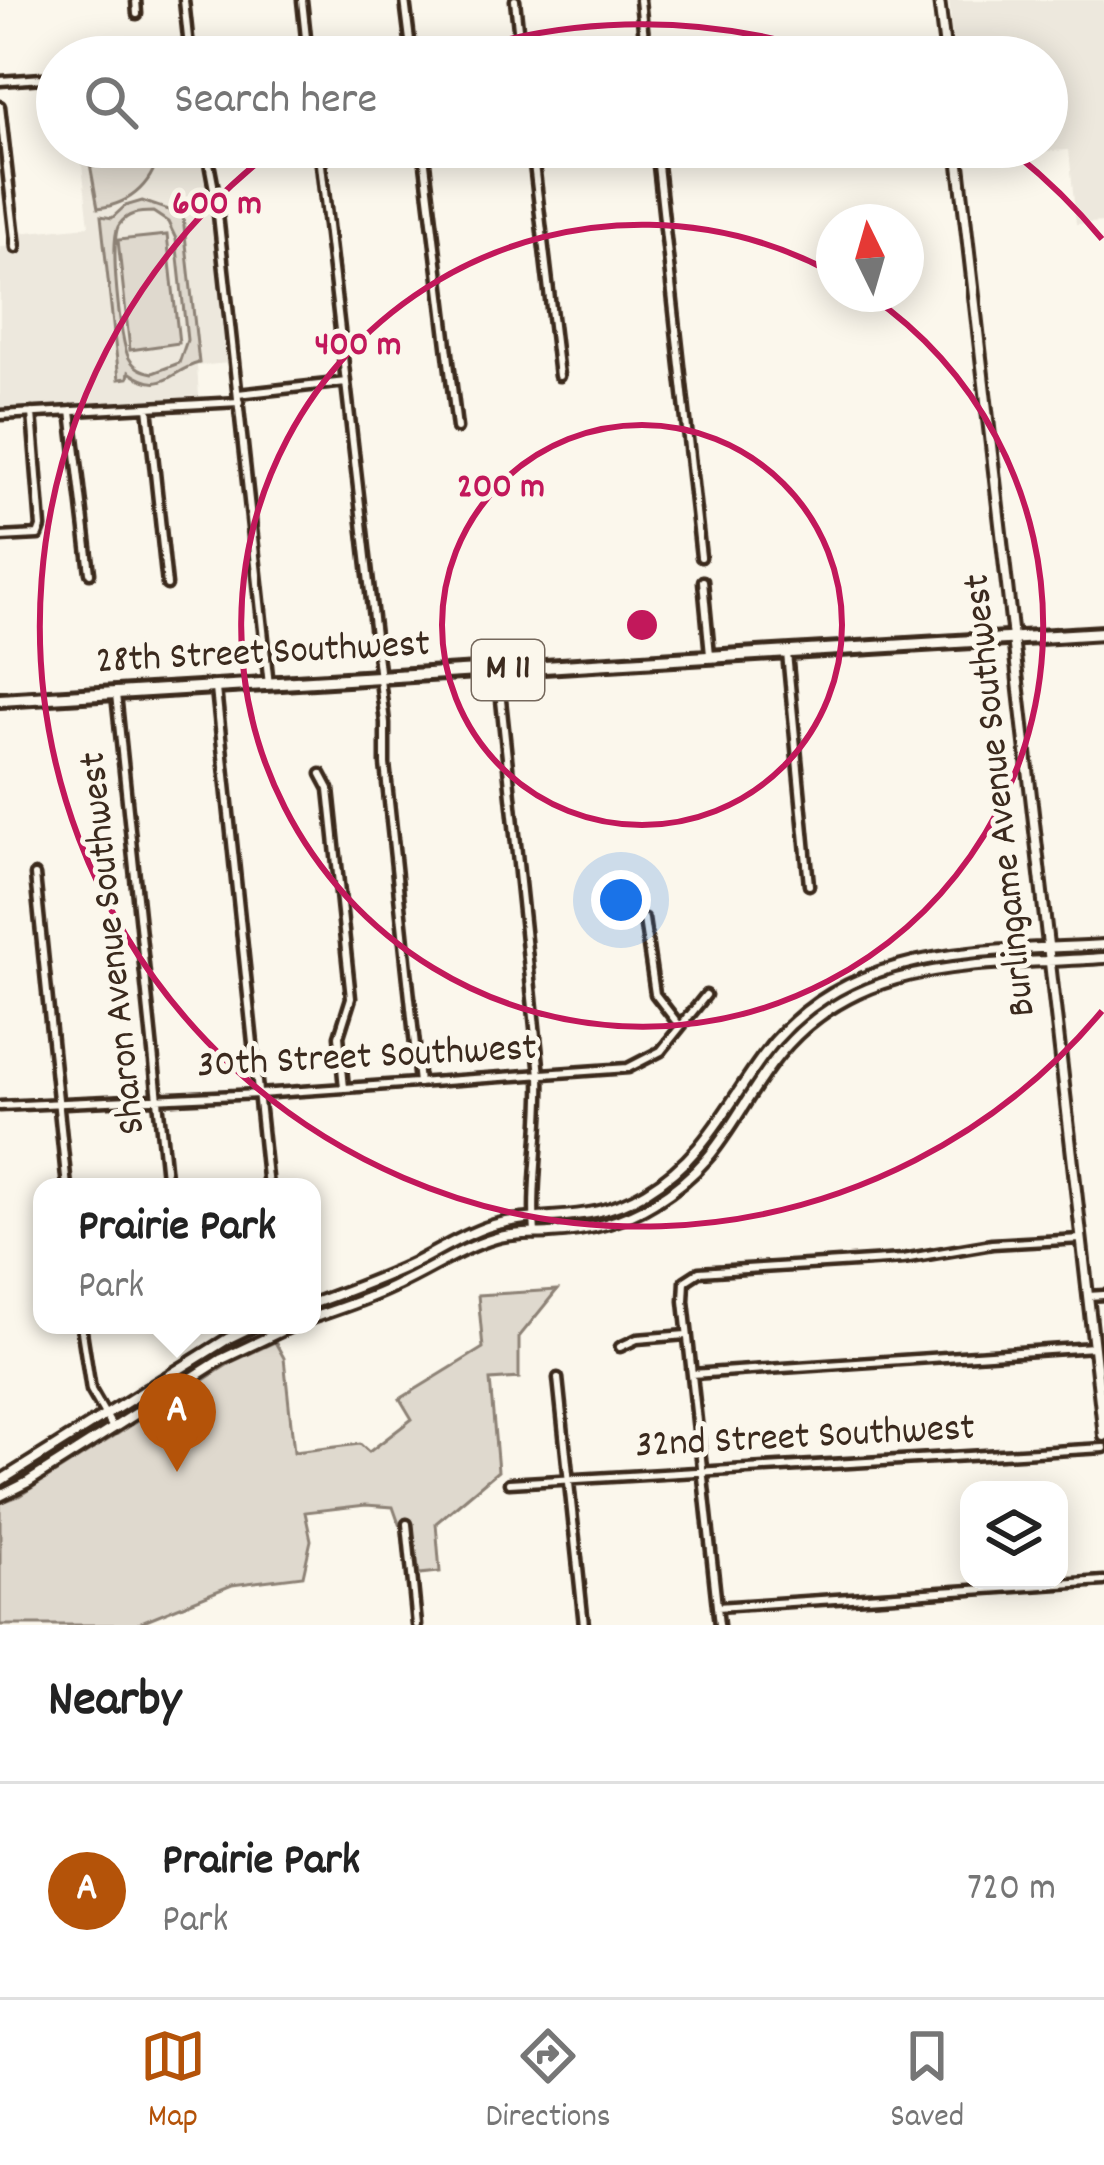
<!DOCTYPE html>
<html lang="en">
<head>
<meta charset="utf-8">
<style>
  body { margin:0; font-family:Dekko,sans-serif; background:#f2f2f2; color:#222 }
  .controls { position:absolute; right:36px; bottom:36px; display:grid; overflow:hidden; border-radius:24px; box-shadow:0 6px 30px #0003 }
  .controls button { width:108px; height:108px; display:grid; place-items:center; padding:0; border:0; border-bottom:3px solid #e0e0e0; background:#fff; color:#222; font:60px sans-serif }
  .compass { position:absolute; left:816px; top:204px; width:108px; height:108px; border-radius:50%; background:#fff; box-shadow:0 6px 30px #0003; rotate:355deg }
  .you { position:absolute; left:621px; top:900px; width:42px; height:42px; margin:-30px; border:9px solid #fff; border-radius:50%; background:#1a73e8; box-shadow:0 0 0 18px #1a73e833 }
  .badge { display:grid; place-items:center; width:78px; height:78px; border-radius:50%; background:#b45309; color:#fff; font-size:39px; font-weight:700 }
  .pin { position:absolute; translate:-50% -99px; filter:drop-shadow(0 3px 6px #0008) }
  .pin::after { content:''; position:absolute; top:63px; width:42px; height:36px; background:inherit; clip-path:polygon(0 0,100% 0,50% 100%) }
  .popup { position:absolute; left:33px; top:1178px; width:288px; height:156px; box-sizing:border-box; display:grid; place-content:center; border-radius:24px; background:#fff; filter:drop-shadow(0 3px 9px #0005); font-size:39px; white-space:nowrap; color:#767676 }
  .popup b { font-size:45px; color:#222 }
  .popup::after { content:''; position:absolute; left:50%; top:100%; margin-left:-24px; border:24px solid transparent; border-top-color:#fff }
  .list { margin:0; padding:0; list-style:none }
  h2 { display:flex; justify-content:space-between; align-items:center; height:156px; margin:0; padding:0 48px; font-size:51px }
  h2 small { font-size:39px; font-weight:400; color:#767676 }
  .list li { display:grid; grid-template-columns:78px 1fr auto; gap:36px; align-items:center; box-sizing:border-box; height:216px; padding:0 48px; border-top:3px solid #e0e0e0 }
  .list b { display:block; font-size:45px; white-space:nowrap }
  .list p { margin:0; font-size:39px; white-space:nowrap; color:#767676 }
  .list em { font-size:39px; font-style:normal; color:#767676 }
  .icon { flex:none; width:66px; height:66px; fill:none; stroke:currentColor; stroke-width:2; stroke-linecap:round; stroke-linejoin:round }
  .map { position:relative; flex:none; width:1104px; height:1625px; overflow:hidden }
  .search { position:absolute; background:#fff; box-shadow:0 6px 30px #0003; left:36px; right:36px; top:36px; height:132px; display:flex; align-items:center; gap:30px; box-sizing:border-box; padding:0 42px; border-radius:66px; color:#767676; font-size:45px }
  .sheet { height:372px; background:#fff }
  nav { display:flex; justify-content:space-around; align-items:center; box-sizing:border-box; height:168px; border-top:3px solid #e0e0e0; background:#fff; font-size:33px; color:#767676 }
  nav a { display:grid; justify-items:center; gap:6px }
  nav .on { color:#b45309 }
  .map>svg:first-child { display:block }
</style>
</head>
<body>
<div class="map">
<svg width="1104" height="1625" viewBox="0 0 1104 1625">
  <rect width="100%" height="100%" fill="#fbf7ec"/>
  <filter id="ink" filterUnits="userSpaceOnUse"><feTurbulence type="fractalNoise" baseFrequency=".00833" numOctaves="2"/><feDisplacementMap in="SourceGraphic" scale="24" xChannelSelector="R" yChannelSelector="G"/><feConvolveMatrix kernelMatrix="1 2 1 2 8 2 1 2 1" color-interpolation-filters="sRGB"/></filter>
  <g filter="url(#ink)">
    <path fill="#ede8dd" d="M949,0H1104V222L1076,224L1069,150L962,156L961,147H1047V57H954Z
      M80,147H202L209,171L229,363L197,366L199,396L0,408V247L19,246L18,233L89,226Z"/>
    <path fill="#dfd9ce" stroke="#8d8276" stroke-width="3" fill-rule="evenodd" d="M87,147H160C155,182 132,204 98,208Z
      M142,201L171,211L182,207L199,363C170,370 164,397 129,372L128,378L119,379L101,216L112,218L125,206ZM153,212L168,222L176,239L187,340L179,363L153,373C142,371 135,368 129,358C120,344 109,239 119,225C127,213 139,212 153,212Z
      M167,235L179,343L130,350L118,240Z
      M557,1290L519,1337V1378L490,1380L498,1471L436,1523L440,1572L419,1574L412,1523L399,1524L393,1507L366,1505L305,1512L311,1540L303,1576L232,1585L134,1625H0V1503L19,1496L232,1362L275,1342L284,1358L294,1452L360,1444L369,1452L412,1419L400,1399L483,1348L478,1295Z"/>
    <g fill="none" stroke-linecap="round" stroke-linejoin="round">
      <defs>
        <path id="minor" d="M136,0L137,14
          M184,0L190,57
          M302,0L308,57
          M405,0L412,57
          M515,0L521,57
          M640,0L646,57
          M0,81L57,77
          M0,106L16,248
          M206,147L217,205L269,685
          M319,147L385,723V764L419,1083
          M423,147L457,428
          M532,147L559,376
          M656,147L701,557
          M238,394L346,382
          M148,407L167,585
          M71,411L90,573
          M0,415L239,402
          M0,537L38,535L41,527L32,413
          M703,581L710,655
          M787,653L809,885
          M498,671L540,1075C542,1129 531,1179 535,1234
          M216,689L268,1187
          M116,694L167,1187
          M321,774L329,789L351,998L339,1036L344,1088
          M35,875L67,1187
          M644,919L655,994L679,1025
          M0,1106L259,1094L628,1068L661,1051L706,995
          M1088,1296L1104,1295
          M81,1325L91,1390L113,1428
          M620,1347L637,1339L686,1335
          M692,1374L1094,1347
          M558,1378L584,1625
          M509,1483L1104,1448
          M407,1524L417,1625
          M717,1607L1104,1581
          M719,1625L684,1301L685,1281L699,1272L903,1259L992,1244L1081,1239"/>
        <path id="tertiary" d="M939,0L946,57
          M957,147L1104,1436
          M312,1304C346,1291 381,1279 414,1263C438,1251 461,1236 487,1227C543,1209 588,1227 646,1192C705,1156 724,1109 763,1056C845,944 980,952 1104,945
          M312,1318C340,1308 370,1299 397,1285C430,1270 461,1248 496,1238C513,1233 533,1234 550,1233C588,1231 622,1223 654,1203C719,1163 729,1122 771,1065C853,953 980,967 1104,958
          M0,1481L229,1338L256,1325
          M0,1496L28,1482L222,1359L294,1325"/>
        <path id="primary" d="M0,700L1104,633"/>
      </defs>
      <use href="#minor" stroke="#3b2a1e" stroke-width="15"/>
      <use href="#tertiary" stroke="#3b2a1e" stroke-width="16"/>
      <use href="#primary" stroke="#3b2a1e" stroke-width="20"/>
      <use href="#minor" stroke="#fbf7ec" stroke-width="6"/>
      <use href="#tertiary" stroke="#fbf7ec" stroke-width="8"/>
      <use href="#primary" stroke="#fbf7ec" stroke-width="10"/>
    </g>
  </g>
  <g fill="none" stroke="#c2185b" stroke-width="6">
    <circle cx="642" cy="625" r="200"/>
    <path d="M869 295A401 401 0 1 1 833 273"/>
    <path d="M1102 1011A601 601 0 1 1 276 148M446 57A601 601 0 0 1 838 57M1008 148A601 601 0 0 1 1102 239"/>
  </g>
  <g text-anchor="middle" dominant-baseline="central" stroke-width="10" stroke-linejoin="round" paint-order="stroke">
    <rect fill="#fbf7ec" stroke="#75685c" stroke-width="3" x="472" y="640" width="72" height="60" rx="9"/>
    <g font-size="36" font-weight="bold" fill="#3b2a1e">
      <text x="508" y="670">M 11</text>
    </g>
    <g font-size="39" fill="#3b2a1e" stroke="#fbf7ec">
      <text transform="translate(263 655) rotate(-3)">28th Street Southwest</text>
      <text transform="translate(1002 795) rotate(-96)">Burlingame Avenue Southwest</text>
      <text transform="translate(115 943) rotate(-96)">Sharon Avenue Southwest</text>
      <text transform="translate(367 1059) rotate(-3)">30th Street Southwest</text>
      <text transform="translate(805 1439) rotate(-3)">32nd Street Southwest</text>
    </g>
  </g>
  <circle cx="642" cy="625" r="18" fill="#c2185b" stroke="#fbf7ec" stroke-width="6"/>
  <g font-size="36" text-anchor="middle" font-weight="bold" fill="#c2185b" stroke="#fbf7ec" stroke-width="10" stroke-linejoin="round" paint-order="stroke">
    <text x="217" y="213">600 m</text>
    <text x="358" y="354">400 m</text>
    <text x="501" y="496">200 m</text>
  </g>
</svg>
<div class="controls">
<button><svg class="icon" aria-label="layers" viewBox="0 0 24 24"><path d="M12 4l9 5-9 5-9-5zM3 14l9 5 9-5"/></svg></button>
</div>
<svg class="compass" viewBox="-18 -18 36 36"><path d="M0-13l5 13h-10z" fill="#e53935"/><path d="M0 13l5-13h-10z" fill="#767676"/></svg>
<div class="you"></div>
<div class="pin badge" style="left:177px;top:1472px">A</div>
<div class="popup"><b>Prairie Park</b>Park</div>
<div class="search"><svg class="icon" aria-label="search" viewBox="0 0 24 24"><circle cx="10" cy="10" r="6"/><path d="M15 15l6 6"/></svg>Search here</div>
</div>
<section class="sheet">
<h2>Nearby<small></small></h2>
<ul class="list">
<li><span class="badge">A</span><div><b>Prairie Park</b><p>Park</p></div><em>720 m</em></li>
</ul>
</section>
<nav>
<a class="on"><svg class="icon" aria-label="map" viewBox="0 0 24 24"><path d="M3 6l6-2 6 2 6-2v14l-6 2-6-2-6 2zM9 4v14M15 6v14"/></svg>Map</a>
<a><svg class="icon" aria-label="directions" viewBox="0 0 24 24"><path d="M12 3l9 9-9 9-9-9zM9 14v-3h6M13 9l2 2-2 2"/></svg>Directions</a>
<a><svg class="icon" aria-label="saved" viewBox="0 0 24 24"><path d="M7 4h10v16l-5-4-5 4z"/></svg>Saved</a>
</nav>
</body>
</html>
